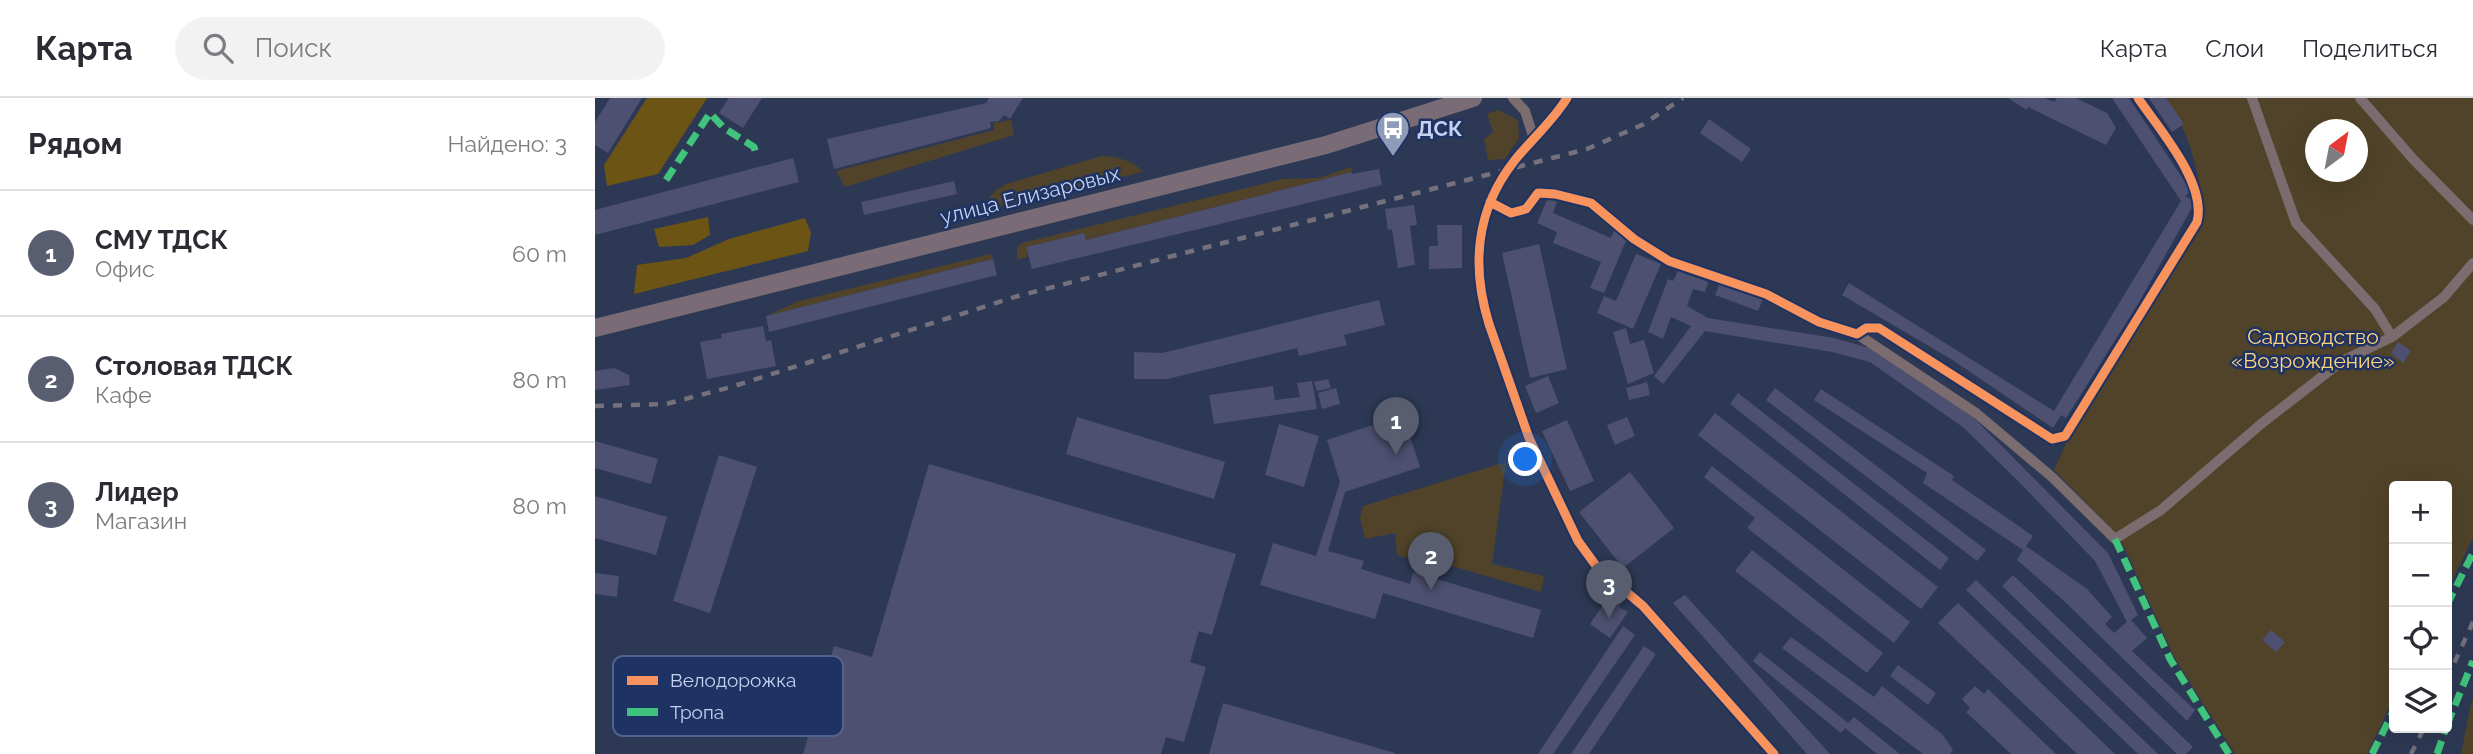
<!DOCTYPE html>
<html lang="ru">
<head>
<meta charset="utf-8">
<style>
  body { margin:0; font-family:Raleway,sans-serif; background:#f2f2f3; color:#2b2b33 }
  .controls { position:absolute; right:21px; bottom:21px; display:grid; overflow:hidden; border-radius:7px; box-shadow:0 7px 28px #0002 }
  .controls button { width:63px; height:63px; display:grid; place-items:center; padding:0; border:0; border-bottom:2px solid #e1e1e2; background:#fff; color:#2b2b33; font:35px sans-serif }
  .compass { position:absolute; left:1710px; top:21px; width:63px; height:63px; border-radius:50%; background:#fff; box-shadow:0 7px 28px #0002; rotate:32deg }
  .you { position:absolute; left:931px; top:362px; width:24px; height:24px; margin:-18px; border:5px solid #fff; border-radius:50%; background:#1a73e8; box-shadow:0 0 0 10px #1a73e833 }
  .badge { display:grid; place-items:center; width:46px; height:46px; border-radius:50%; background:#585e6f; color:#fff; font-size:23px; font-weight:700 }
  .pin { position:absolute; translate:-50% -58px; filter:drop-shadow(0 2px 4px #0008) }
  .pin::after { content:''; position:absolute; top:37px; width:24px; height:21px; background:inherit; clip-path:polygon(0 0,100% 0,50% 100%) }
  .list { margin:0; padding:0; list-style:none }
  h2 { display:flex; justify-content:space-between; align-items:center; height:91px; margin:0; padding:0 28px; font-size:30px }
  h2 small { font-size:23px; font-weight:400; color:#7c7c81 }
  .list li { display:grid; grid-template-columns:46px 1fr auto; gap:21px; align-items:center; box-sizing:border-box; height:126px; padding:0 28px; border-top:2px solid #e1e1e2 }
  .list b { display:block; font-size:26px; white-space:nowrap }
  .list p { margin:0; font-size:23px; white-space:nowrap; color:#7c7c81 }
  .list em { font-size:23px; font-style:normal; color:#7c7c81 }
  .icon { flex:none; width:38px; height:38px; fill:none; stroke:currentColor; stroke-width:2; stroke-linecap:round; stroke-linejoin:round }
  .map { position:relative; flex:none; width:1878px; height:656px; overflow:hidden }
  header { display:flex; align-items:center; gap:42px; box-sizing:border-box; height:98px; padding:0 35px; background:#fff; border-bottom:2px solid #e1e1e2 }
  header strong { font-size:33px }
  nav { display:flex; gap:38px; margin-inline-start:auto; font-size:24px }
  .search { width:490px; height:63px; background:#f2f2f3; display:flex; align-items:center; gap:18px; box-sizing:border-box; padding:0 24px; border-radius:38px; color:#7c7c81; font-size:26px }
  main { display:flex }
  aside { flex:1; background:#fff }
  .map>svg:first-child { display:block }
</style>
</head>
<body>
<header>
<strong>Карта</strong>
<div class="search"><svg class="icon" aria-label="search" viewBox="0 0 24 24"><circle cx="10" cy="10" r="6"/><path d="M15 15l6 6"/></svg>Поиск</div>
<nav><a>Карта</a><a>Слои</a><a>Поделиться</a></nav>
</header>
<main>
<aside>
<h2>Рядом<small>Найдено: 3</small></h2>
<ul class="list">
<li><span class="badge">1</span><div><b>СМУ ТДСК</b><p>Офис</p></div><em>60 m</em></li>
<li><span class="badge">2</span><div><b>Столовая ТДСК</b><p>Кафе</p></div><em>80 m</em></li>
<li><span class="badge">3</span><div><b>Лидер</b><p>Магазин</p></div><em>80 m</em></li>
</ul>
</aside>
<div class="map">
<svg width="1878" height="656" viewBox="0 0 1878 656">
  <rect width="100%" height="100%" fill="#2d3954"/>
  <path fill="#504329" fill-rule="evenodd" d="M1571,0H1878V440L1852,493V388H1799V600L1772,656H1640L1579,559L1524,438L1459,372L1474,339L1609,124C1606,80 1596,36 1571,0ZM1720,32H1762V74H1720Z
    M903,12L923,22L924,40L910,61L893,62L889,41L898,34L892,16Z
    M416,22L419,37L250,89L241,73L399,32L398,25Z
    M507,58C521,58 539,63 548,74L384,113L400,93L411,86Z
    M756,69L757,74L491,142L489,135L432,149V159L422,162V149L427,145L688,81L724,80Z
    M396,156L398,161L171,218L204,203Z
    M911,364L897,466L949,478L946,494L826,459L823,463L802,457L800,435L770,441L765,420L768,408Z
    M1878,601V656H1866L1876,606Z"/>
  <path fill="#6c5415" d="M52,0H112L63,76L12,88L9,67Z
    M113,119L115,137L98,147L64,149L59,131Z
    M210,120L216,135L213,153L39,196L42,167L91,160L134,141Z"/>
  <path fill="#4d5070" d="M15,0H47L13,55L0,47V24Z
    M134,0H167L148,30L124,15Z
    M394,0H428L415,21L409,17L404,23L395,24L396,30L239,71L232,41L391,5Z
    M1413,0H1450L1459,4L1462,0H1481L1512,15L1521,30L1511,47L1433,9L1432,12Z
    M1517,0H1534L1596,93L1590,98L1600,104L1543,206L1471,320L1466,317L1458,330L1356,261L1247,197L1254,185L1459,313L1586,103Z
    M1554,0H1571L1589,26L1577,34Z
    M1114,21L1156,51L1147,64L1105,35Z
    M198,60L204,84L0,137V112Z
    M784,71L787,87L437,171L431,149L489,135L491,142L757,74V76Z
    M359,83L362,96L269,117L266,104Z
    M953,100L962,104L958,115L1016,140L1019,132L1033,138L1009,195L995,190L1006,164L958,145L962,134L942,125Z
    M819,107L822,127L815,128L820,167L803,170L797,131L793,132L790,111Z
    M842,127H867V170L834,171V148H843Z
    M944,146L972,271L935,280L907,155Z
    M1041,156L1066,166L1038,231L1002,215L1009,198L1021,203Z
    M398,161L402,177L174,234L171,218Z
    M1083,173L1113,184L1110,194L1098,191L1092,208L1113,220L1239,240L1278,251L1377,318L1513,455L1543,517L1536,522L1552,540L1537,553L1600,612L1592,623L1467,501L1422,462L1428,452L1328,385L1332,375L1219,302L1226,291L1359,378L1357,382L1438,438L1431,448L1492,491L1517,519L1510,526L1519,535L1532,524L1500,463L1428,388L1369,330L1275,264L1237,254L1110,233L1068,286L1059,278L1096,228L1076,219L1068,241L1053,234L1073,181L1078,183Z
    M1125,185L1168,201L1163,213L1120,197Z
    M784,202L790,227L749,237L752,247L704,258L702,250L572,281H539V254L567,255Z
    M168,228L171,243L176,242L181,268L112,281L105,244L127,240L126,236Z
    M1031,230L1035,246L1049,242L1059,275L1033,286L1018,234Z
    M1803,244L1816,253L1808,265L1796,255Z
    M19,270L34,277L35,287L0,292V273Z
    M953,278L964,305L941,315L930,288Z
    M733,281L736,290L722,293L719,284Z
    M717,283L722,311L619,326L614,297L678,288L680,302L705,299L702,285Z
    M1052,284L1055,297L1034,302L1031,290Z
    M741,290L745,306L727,311L723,295Z
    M1180,290L1391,452L1382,463L1171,302Z
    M1143,295L1354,460L1345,472L1135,306Z
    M1120,315L1343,489L1326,511L1103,337Z
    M808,317L825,369L750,394L733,453L769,463L766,471L815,486L818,474L946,512L938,540L788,495L780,521L665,487L678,445L721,458L745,384L732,342Z
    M482,319L630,364L619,401L471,356Z
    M1032,319L1040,338L1020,347L1012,327Z
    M972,322L999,383L975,393L947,333Z
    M684,326L724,338L709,389L670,377Z
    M0,343L63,361L56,386L0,370Z
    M124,357L162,369L115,515L78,503Z
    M334,366L641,456L617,537L604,533L595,564L611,569L589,644L571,639L566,656H208L239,548L277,559Z
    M1117,368L1315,524L1299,545L1152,430L1160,420L1109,379Z
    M1035,374L1079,430L1028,470L984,414Z
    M0,398L72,419L61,457L0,440Z
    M1157,452L1288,555L1272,575L1140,473Z
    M0,475L24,478L22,499L0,496Z
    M1418,477L1598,649L1591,656H1582L1407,488Z
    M1381,482L1563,656H1543L1371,492Z
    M1018,492L1030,501L1024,509L1033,514L1015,540L995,526Z
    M1090,497L1235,656H1212L1078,505Z
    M1363,505L1520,656H1482L1343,525Z
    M1028,528L1040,537L958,656H943Z
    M1676,532L1690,544L1681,554L1667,542Z
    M1196,539L1279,599L1287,588L1348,637L1358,652L1355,656H1328L1187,550Z
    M1049,548L1061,556L994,656H976Z
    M1165,554L1253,625L1259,619L1305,656H1282L1250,630L1246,635L1158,563Z
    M1303,567L1341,595L1333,607L1295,578Z
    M1380,588L1389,596L1393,591L1461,656H1416L1371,614L1375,610L1367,601Z
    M628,605L800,655V656H614Z"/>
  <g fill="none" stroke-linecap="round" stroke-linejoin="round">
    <path stroke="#7a6c6f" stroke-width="10" d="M918,0L930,13L939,41
      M972,0C958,23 937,41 920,62C881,111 876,168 894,226L934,340L983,443L1002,469L1048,508L1179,656
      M1657,0L1701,125L1780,211L1797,239
      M1765,0L1818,61L1878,122
      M895,104L916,115L931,111L943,95L960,96L996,105L1039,141L1074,163L1171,196L1224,224L1262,236L1271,230H1284L1457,341L1470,338L1602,124C1612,85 1564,31 1543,0
      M1262,236L1381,315L1457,379L1520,441L1566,412L1666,326L1747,263L1797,239L1849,199L1878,165"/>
    <path stroke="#796c77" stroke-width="18" d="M0,230L731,47L878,0"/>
    <path stroke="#74707c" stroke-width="4.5" stroke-dasharray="9 9" stroke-linecap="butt" d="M0,308L71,306L136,289L423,198L992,51L1047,27L1088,0
      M1852,581L1878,524
      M1816,656L1829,630"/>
    <path stroke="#40c37c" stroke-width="7" stroke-dasharray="14 7" stroke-linecap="butt" d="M71,82L115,15L129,30L159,49L161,57
      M1520,441L1575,561L1634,656
      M1852,507L1878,455
      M1852,627L1878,563
      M1777,656L1799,612
      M1842,656L1851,630"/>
    <defs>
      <path id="cycleway" d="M972,0C958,23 937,41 920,62C881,111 876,168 894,226L934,340L983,443L1002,469L1048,508L1179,656
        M895,104L916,115L931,111L943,95L960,96L996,105L1039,141L1074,163L1171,196L1224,224L1262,236L1271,230H1284L1457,341L1470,338L1602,124C1612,85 1564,31 1543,0"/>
    </defs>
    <use href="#cycleway" stroke="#1e3363" stroke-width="13"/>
    <use href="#cycleway" stroke="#f8935d" stroke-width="9"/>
  </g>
  <defs>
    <symbol id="bus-pin" viewBox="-11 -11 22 30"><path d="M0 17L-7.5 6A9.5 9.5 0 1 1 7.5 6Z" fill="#8f9cb9" stroke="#1e3363"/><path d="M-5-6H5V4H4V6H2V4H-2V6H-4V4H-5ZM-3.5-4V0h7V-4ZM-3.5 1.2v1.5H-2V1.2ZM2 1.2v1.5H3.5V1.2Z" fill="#fff"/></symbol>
  </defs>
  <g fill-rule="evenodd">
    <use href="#bus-pin" x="779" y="11" width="38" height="52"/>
  </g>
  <g text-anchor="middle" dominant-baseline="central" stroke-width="5" stroke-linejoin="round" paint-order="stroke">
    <g font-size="21" font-weight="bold" fill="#c4d2f0" stroke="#1e3363" text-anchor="start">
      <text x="822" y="30">ДСК</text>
    </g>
    <g font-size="21" fill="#c4d2f0" stroke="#1e3363">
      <text transform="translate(435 97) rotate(-14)">улица Елизаровых</text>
    </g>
    <g font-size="21" fill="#fcd37f" stroke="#1e3363">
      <text x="1718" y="238">Садоводство<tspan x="1718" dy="24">«Возрождение»</tspan></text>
    </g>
  </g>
  <rect x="18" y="558" width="230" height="80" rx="10" fill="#1e3363" stroke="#50638d" stroke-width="2"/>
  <rect x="32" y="578" width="31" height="9" fill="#f8935d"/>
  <rect x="32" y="610" width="31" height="8" fill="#40c37c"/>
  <g font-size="19" fill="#c4d2f0">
    <text x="75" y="589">Велодорожка</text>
    <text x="75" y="621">Тропа</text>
  </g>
</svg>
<div class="controls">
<button>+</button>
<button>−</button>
<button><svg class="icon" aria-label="locate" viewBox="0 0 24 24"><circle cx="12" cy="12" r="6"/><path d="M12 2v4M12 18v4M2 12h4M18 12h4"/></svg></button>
<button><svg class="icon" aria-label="layers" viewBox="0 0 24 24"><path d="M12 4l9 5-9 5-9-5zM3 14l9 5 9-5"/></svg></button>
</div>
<svg class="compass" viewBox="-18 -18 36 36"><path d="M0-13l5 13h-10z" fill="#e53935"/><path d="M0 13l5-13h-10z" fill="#7c7c81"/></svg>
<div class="you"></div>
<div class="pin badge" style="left:801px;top:357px">1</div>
<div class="pin badge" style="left:836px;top:492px">2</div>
<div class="pin badge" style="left:1014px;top:520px">3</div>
</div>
</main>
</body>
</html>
